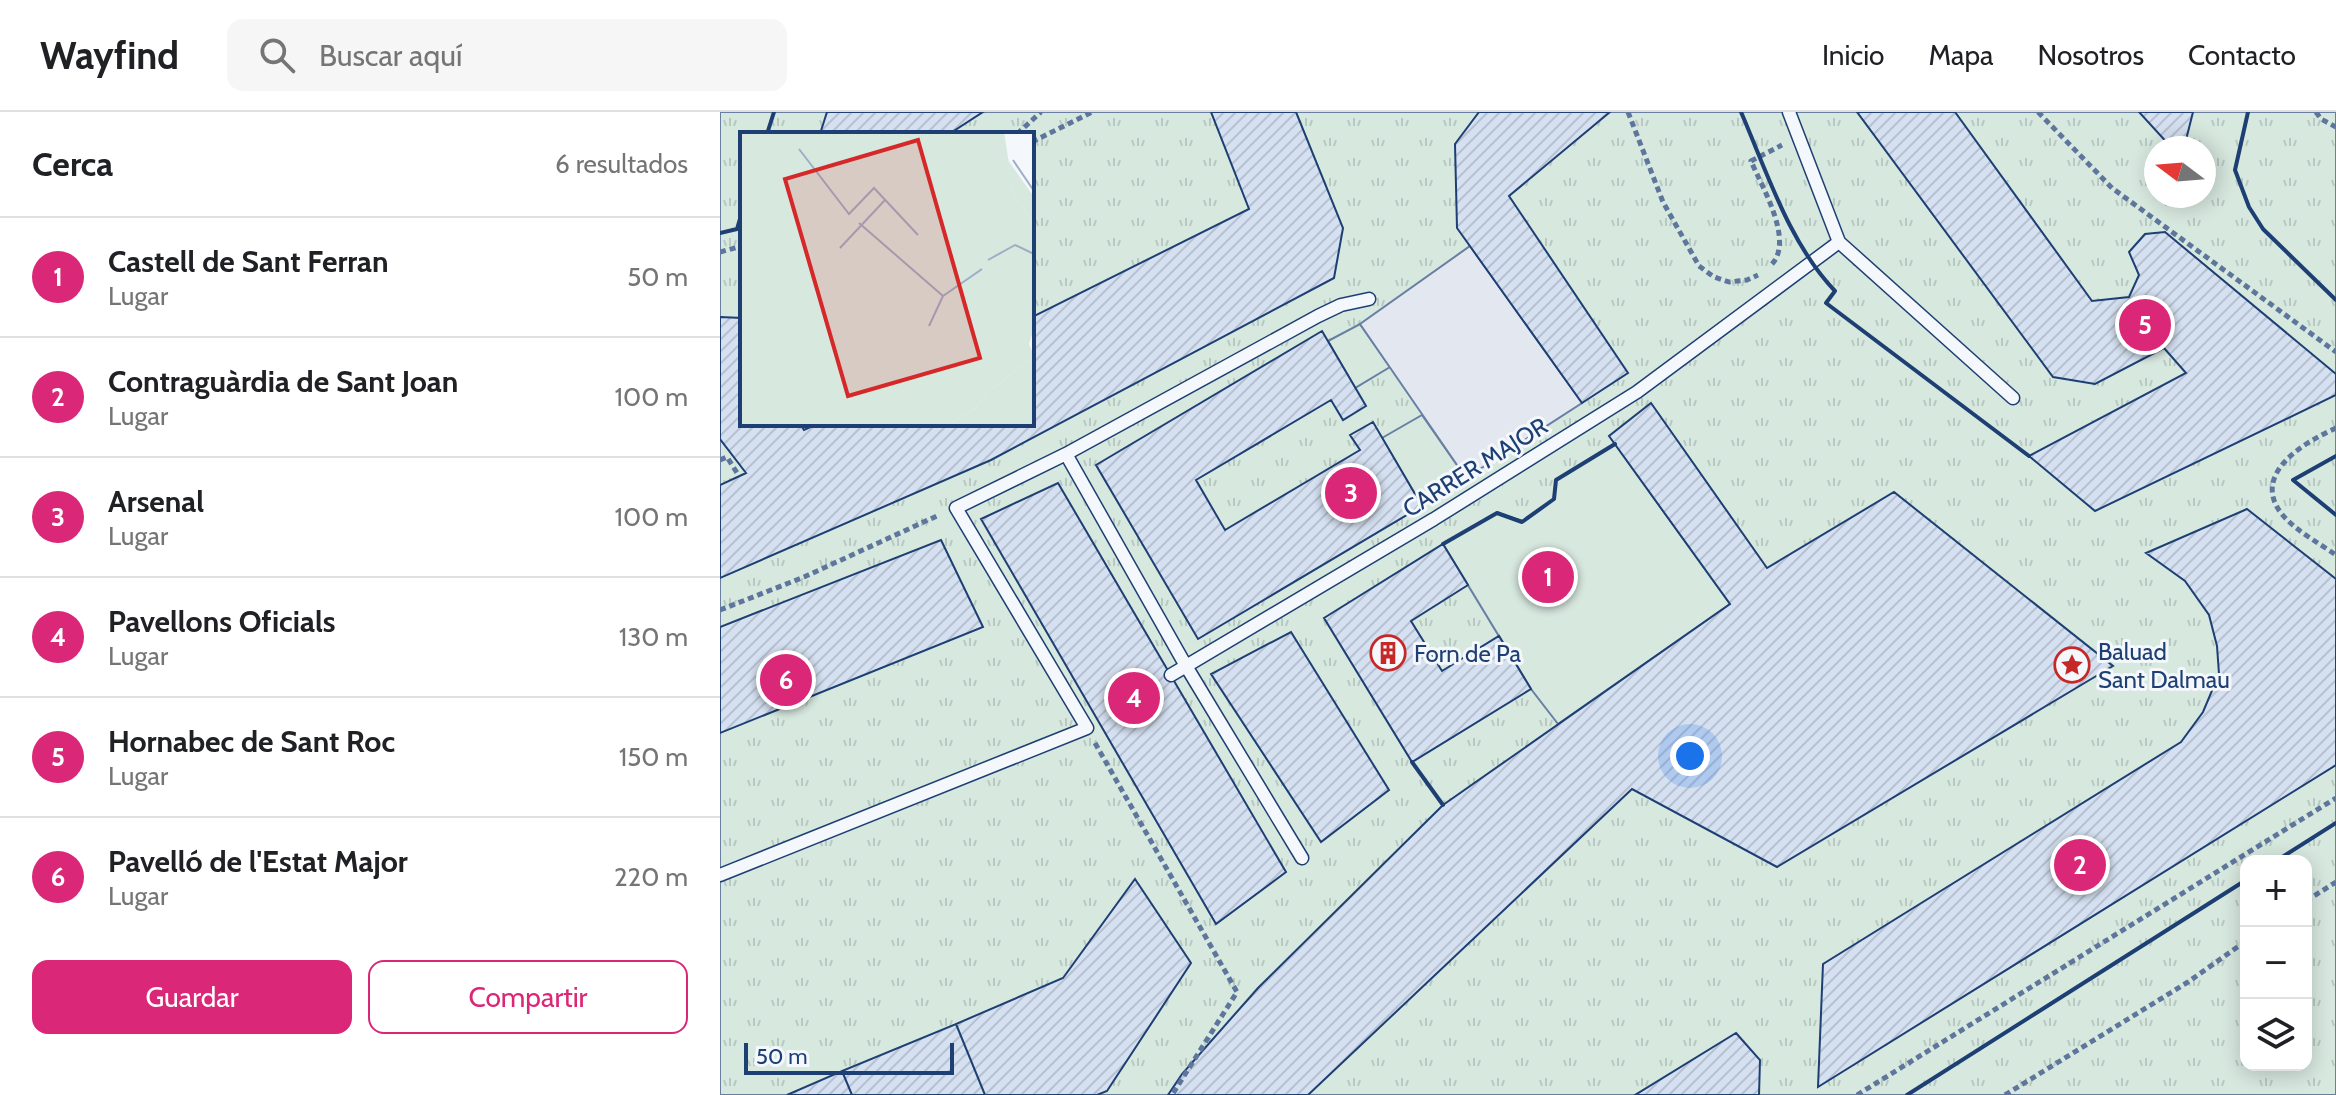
<!DOCTYPE html>
<html lang="es">
<head>
<meta charset="utf-8">
<style>
  body { margin:0; font-family:Cabin,sans-serif; background:#f6f6f6; color:#202124 }
  .controls { position:absolute; right:24px; bottom:24px; display:grid; overflow:hidden; border-radius:16px; box-shadow:0 4px 20px #0003 }
  .controls button { width:72px; height:72px; display:grid; place-items:center; padding:0; border:0; border-bottom:2px solid #e0e0e0; background:#fff; color:#202124; font:40px sans-serif }
  .compass { position:absolute; left:1424px; top:24px; width:72px; height:72px; border-radius:50%; background:#fff; box-shadow:0 4px 20px #0003; rotate:286deg }
  .scale { position:absolute; left:24px; bottom:20px; width:210px; box-sizing:border-box; padding-left:8px; border:4px solid #1d3f73; border-top:0; font-size:22px; line-height:28px; white-space:nowrap; color:#1d3f73; -webkit-text-stroke:6px #f4f7fb; paint-order:stroke }
  .you { position:absolute; left:970px; top:644px; width:28px; height:28px; margin:-20px; border:6px solid #fff; border-radius:50%; background:#1a73e8; box-shadow:0 0 0 12px #1a73e833 }
  .badge { display:grid; place-items:center; width:52px; height:52px; border-radius:50%; background:#db2777; color:#fff; font-size:26px; font-weight:700 }
  .pin { position:absolute; translate:-50% -50%; border:4px solid #fff; box-shadow:0 2px 8px #0006 }
  .list { margin:0; padding:0; list-style:none }
  h2 { display:flex; justify-content:space-between; align-items:center; height:104px; margin:0; padding:0 32px; font-size:34px }
  h2 small { font-size:26px; font-weight:400; color:#757577 }
  .list li { display:grid; grid-template-columns:52px 1fr auto; gap:24px; align-items:center; box-sizing:border-box; height:120px; padding:0 32px; border-top:2px solid #e0e0e0 }
  .list b { display:block; font-size:30px; white-space:nowrap }
  .list p { margin:0; font-size:26px; white-space:nowrap; color:#757577 }
  .list em { font-size:26px; font-style:normal; color:#757577 }
  .actions { display:flex; gap:16px; padding:24px 32px }
  .actions a { flex:1; padding:18px 0; border:2px solid #db2777; border-radius:16px; text-align:center; font-size:28px; color:#db2777 }
  .actions .main { background:#db2777; color:#fff }
  .icon { flex:none; width:44px; height:44px; fill:none; stroke:currentColor; stroke-width:2; stroke-linecap:round; stroke-linejoin:round }
  .map { position:relative; flex:none; width:1616px; height:983px; overflow:hidden }
  header { display:flex; align-items:center; gap:48px; box-sizing:border-box; height:112px; padding:0 40px; background:#fff; border-bottom:2px solid #e0e0e0 }
  header strong { font-size:38px }
  nav { display:flex; gap:44px; margin-inline-start:auto; font-size:28px }
  .search { width:560px; height:72px; background:#f6f6f6; display:flex; align-items:center; gap:20px; box-sizing:border-box; padding:0 28px; border-radius:16px; color:#757577; font-size:30px }
  main { display:flex }
  aside { flex:1; background:#fff }
  .map>svg:first-child { display:block }
</style>
</head>
<body>
<header>
<strong>Wayfind</strong>
<div class="search"><svg class="icon" aria-label="search" viewBox="0 0 24 24"><circle cx="10" cy="10" r="6"/><path d="M15 15l6 6"/></svg>Buscar aquí</div>
<nav><a>Inicio</a><a>Mapa</a><a>Nosotros</a><a>Contacto</a></nav>
</header>
<main>
<aside>
<h2>Cerca<small>6 resultados</small></h2>
<ul class="list">
<li><span class="badge">1</span><div><b>Castell de Sant Ferran</b><p>Lugar</p></div><em>50 m</em></li>
<li><span class="badge">2</span><div><b>Contraguàrdia de Sant Joan</b><p>Lugar</p></div><em>100 m</em></li>
<li><span class="badge">3</span><div><b>Arsenal</b><p>Lugar</p></div><em>100 m</em></li>
<li><span class="badge">4</span><div><b>Pavellons Oficials</b><p>Lugar</p></div><em>130 m</em></li>
<li><span class="badge">5</span><div><b>Hornabec de Sant Roc</b><p>Lugar</p></div><em>150 m</em></li>
<li><span class="badge">6</span><div><b>Pavelló de l'Estat Major</b><p>Lugar</p></div><em>220 m</em></li>
</ul>
<div class="actions"><a class="main">Guardar</a><a>Compartir</a></div>
</aside>
<div class="map">
<svg width="1616" height="983" viewBox="0 0 1616 983">
  <defs>
    <pattern id="grass-tufts" width="24" height="20" patternUnits="userSpaceOnUse" patternTransform="scale(2)"><rect width="24" height="20" fill="#d7e8df"/><path d="M3 7l-1-3M5 7V3M7 7l1-3M15 17l-1-3M17 17v-4M19 17l1-3" fill="none" stroke="#b8c8c3"/></pattern>
    <pattern id="building-hatch" width="6" height="6" patternUnits="userSpaceOnUse" patternTransform="scale(2)"><rect width="6" height="6" fill="#d5e0f0"/><path d="M-1 1l2-2M0 6l6-6M5 7l2-2" fill="none" stroke="#b6c1d1"/></pattern>
  </defs>
  <rect width="100%" height="100%" fill="#f4f7fb"/>
  <path fill="url(#grass-tufts)" stroke="#687fa3" stroke-width="2" fill-rule="evenodd" d="M0,0H1616V983H0ZM22,22H312V312H22ZM1436,36H1484V84H1436ZM1526,749H1586V953H1526Z"/>
  <path fill="#d7e8df" stroke="#687fa3" stroke-width="2" d="M640,212L670,255L635,276L608,229Z
    M702,303L746,366L702,394L662,326Z
    M895,332L1010,492L838,612L811,577L723,432L777,401L803,409L834,387L836,368Z"/>
  <path fill="#e3e8f0" stroke="#687fa3" stroke-width="2" d="M750,134L862,291L746,366L640,212Z"/>
  <path fill="url(#building-hatch)" stroke="#1d3f73" stroke-width="2" d="M107,0H263L229,22H100Z
    M491,0H576L623,116L614,166L271,348L0,466V373L26,361L0,327V205L22,206V312H80L84,318L97,312H312V205L529,97Z
    M759,0H890L789,84L908,261L862,291L737,116L735,32Z
    M1137,0H1235L1372,189L1409,185L1419,163L1409,140L1425,122L1445,120L1616,262V283L1375,399L1309,344L1466,261L1444,236L1375,272L1333,265Z
    M1419,0H1473L1464,36L1451,35Z
    M602,219L646,294L623,308L611,288L476,368L505,418L640,338L630,323L653,310L702,394L478,527L376,353Z
    M931,291L1047,456L1174,380L1393,554L1057,755L912,677L588,983H448L462,962L538,876L723,693L1010,492L889,324Z
    M338,371L566,760L496,812L261,407Z
    M1527,397L1616,467V653L1098,975L1103,852L1461,630L1483,600L1499,562L1497,534L1489,503L1465,469L1426,441Z
    M221,428L263,515L0,621V515Z
    M723,432L748,473L691,509L722,559L779,524L811,577L692,650L604,506Z
    M571,520L669,678L601,730L491,562Z
    M415,767L471,851L387,979L377,983H265L236,912L343,866Z
    M236,912L265,983H132L122,959Z
    M1016,921L1040,948L1039,983H915Z
    M122,959L132,983H67Z"/>
  <g fill="none" stroke-linecap="round" stroke-linejoin="round">
    <defs>
      <path id="service" d="M1119,130L1293,286
        M346,342L466,554L582,746
        M451,563L714,407L917,280L1119,130L1069,0
        M0,763L367,616L236,396L346,342L598,204L621,193L649,187"/>
    </defs>
    <use href="#service" stroke="#1d3f73" stroke-width="15"/>
    <path stroke="#5e769c" stroke-width="5" stroke-dasharray="6 4" stroke-linecap="butt" d="M908,0L943,90L979,154L994,165L1009,170L1027,168L1038,163
      M1318,0L1392,76L1616,240
      M1596,0L1601,7L1616,15
      M297,22L321,0
      M312,30L372,0
      M0,140L22,134
      M1052,152C1074,128 1042,75 1031,49L1062,33
      M1616,316C1585,330 1531,361 1561,401C1574,418 1599,431 1616,443
      M0,348L7,345L19,364
      M0,498L84,465L219,403
      M375,631L517,880L452,983
      M1586,789L1616,770
      M1137,983L1616,686
      M1285,983L1468,870L1526,829"/>
    <use href="#service" stroke="#f4f7fb" stroke-width="12"/>
    <path stroke="#1d3f73" stroke-width="4" d="M1021,0C1047,60 1069,131 1115,179L1106,191L1309,344
      M1528,0L1515,58L1529,95L1543,117L1616,188
      M47,22L54,0
      M0,121L17,117L22,100
      M1616,344L1573,368L1616,403
      M723,432L777,401L802,410L834,387L836,368L895,332
      M692,650L723,693
      M1556,749L1616,711
      M1187,983L1526,768"/>
  </g>
  <defs>
    <symbol id="building-ring" viewBox="-11 -11 22 22"><circle r="9.5" fill="#f4f7fb" stroke="#c62828" stroke-width="1.5"/><path d="M-4-6H4V6H1V3H-1V6H-4ZM-2.5-4.3h1.7v1.8h-1.7ZM.8-4.3h1.7v1.8H.8ZM-2.5-1h1.7V.8h-1.7ZM.8-1h1.7V.8H.8Z" fill="#c62828"/></symbol>
    <symbol id="sight-ring" viewBox="-11 -11 22 22"><circle r="9.5" fill="#f4f7fb" stroke="#c62828" stroke-width="1.5"/><path d="M0-6L1.8-2.2L6-1.7L2.9 1.2L3.7 5.4L0 3.3L-3.7 5.4L-2.9 1.2L-6-1.7L-1.8-2.2Z" fill="#c62828"/></symbol>
  </defs>
  <g fill-rule="evenodd">
    <use href="#building-ring" x="648" y="521" width="40" height="40"/>
    <use href="#sight-ring" x="1332" y="533" width="40" height="40"/>
  </g>
  <g text-anchor="middle" dominant-baseline="central" stroke-width="6" stroke-linejoin="round" paint-order="stroke">
    <g font-size="24" fill="#1d3f73" stroke="#f4f7fb">
      <text transform="translate(755 355) rotate(-32)">CARRER MAJOR</text>
    </g>
    <g font-size="24" fill="#1d3f73" stroke="#f4f7fb" text-anchor="start">
      <text x="1378" y="539">Baluad<tspan x="1378" dy="28">Sant Dalmau</tspan></text>
      <text x="694" y="541">Forn de Pa</text>
    </g>
  </g>
  <g transform="translate(20 20)">
    <rect width="294" height="294" fill="#f4f7fb"/>
    <path d="M0,0H264L274,64L294,91V196L289,212L294,224L249,259L235,277L207,294H0Z" fill="#d7e8df"/>
    <path d="M268,28L294,65V91L274,64ZM294,224V294H207L235,277L249,259Z" fill="#d7e8df"/>
    <path d="M147,123L168,142L150,164L128,145Z" fill="#d7e8df"/>
    <path fill="none" stroke="#9eadc5" stroke-width="2" d="M59,17L109,82L134,56L178,103M273,28L294,59M119,91L203,164L242,137M100,116L145,68M248,128L275,113L294,122M189,194L203,164"/>
    <path fill="#d62828" fill-opacity="0.15" stroke="#d62828" stroke-width="4" d="M178,8L240,226L108,264L45,47Z"/>
    <rect width="294" height="294" fill="none" stroke="#1d3f73" stroke-width="4"/>
  </g>
</svg>
<div class="controls">
<button>+</button>
<button>−</button>
<button><svg class="icon" aria-label="layers" viewBox="0 0 24 24"><path d="M12 4l9 5-9 5-9-5zM3 14l9 5 9-5"/></svg></button>
</div>
<svg class="compass" viewBox="-18 -18 36 36"><path d="M0-13l5 13h-10z" fill="#e53935"/><path d="M0 13l5-13h-10z" fill="#757577"/></svg>
<div class="scale">50 m</div>
<div class="you"></div>
<div class="pin badge" style="left:828px;top:465px">1</div>
<div class="pin badge" style="left:1360px;top:753px">2</div>
<div class="pin badge" style="left:631px;top:381px">3</div>
<div class="pin badge" style="left:414px;top:586px">4</div>
<div class="pin badge" style="left:1425px;top:213px">5</div>
<div class="pin badge" style="left:66px;top:568px">6</div>
</div>
</main>
</body>
</html>
